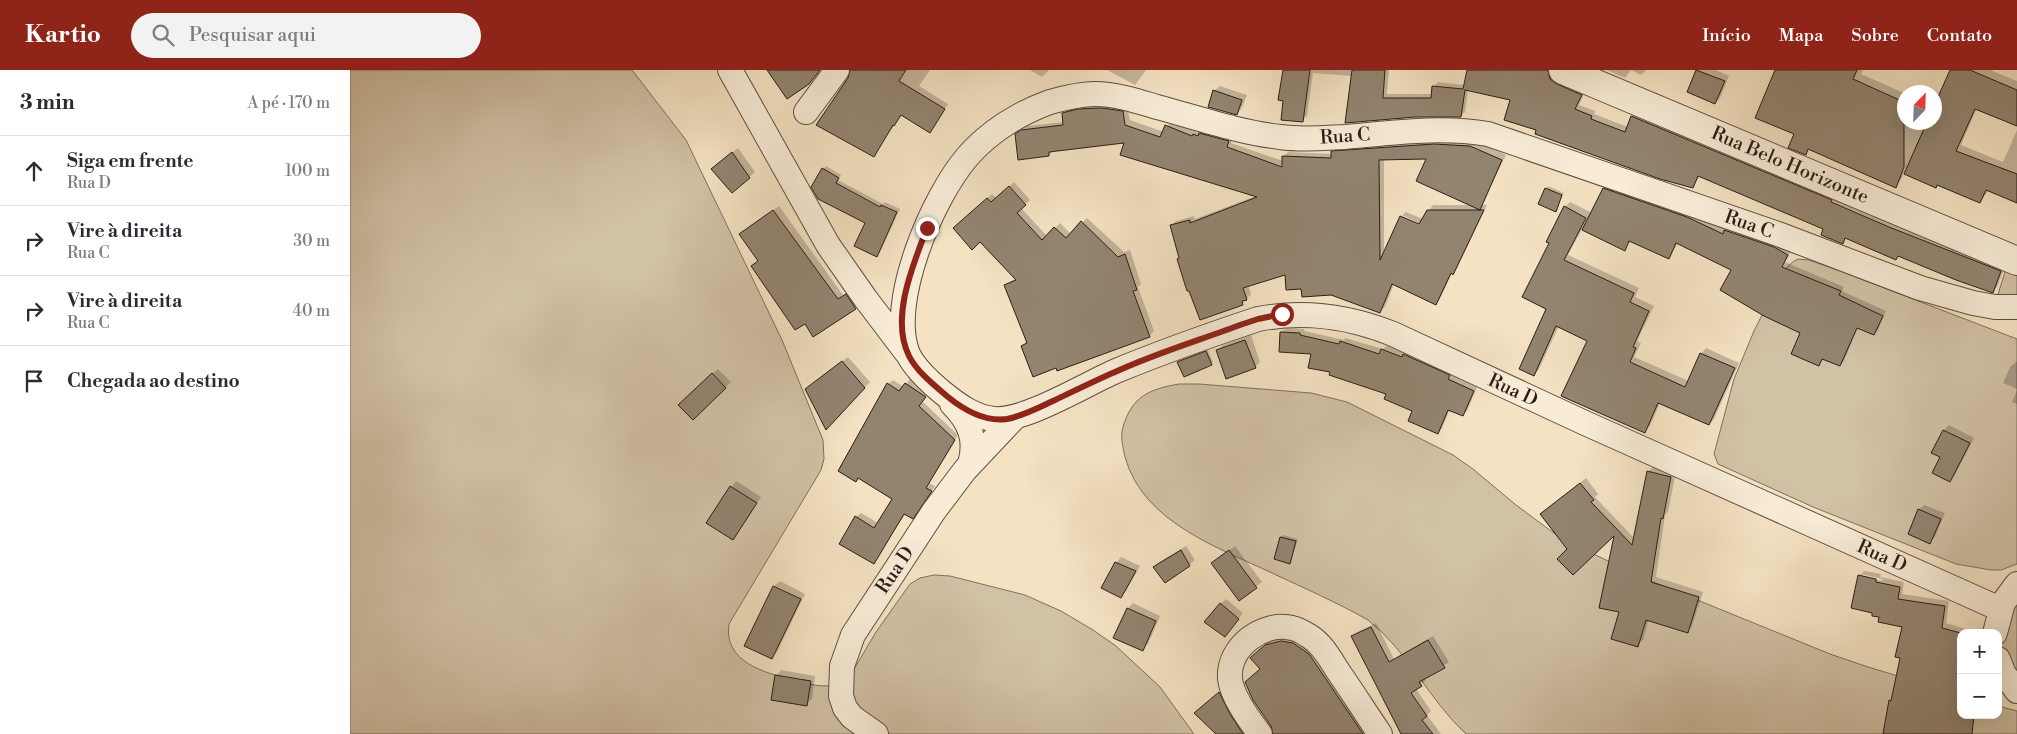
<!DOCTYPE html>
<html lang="pt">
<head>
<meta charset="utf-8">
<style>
  body { margin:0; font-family:"Libre Bodoni",serif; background:#f2f2f3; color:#2b2b33 }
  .controls { position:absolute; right:15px; bottom:15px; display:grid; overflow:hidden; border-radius:10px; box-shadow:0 5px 20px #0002 }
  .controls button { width:45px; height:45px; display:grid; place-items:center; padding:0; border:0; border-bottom:1px solid #e1e1e2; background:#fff; color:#2b2b33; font:25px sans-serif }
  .compass { position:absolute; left:1547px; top:15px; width:45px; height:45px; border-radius:50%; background:#fff; box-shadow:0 5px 20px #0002; rotate:23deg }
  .stop { position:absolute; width:15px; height:15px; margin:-11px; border:4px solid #8f2418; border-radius:50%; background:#fff }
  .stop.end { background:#8f2418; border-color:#fff; box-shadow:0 1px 5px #0008 }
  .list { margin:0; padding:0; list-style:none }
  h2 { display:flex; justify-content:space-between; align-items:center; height:65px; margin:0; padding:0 20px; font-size:21px }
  h2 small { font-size:16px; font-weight:400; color:#7c7c81 }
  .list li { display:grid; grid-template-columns:32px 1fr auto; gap:15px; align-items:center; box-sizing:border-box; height:70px; padding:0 20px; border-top:1px solid #e1e1e2 }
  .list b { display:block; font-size:19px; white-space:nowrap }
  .list p { margin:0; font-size:16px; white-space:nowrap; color:#7c7c81 }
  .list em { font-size:16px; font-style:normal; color:#7c7c81 }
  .icon { flex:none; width:28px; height:28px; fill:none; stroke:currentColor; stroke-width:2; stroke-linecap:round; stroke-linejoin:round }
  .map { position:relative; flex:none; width:1667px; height:664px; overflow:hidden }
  header { display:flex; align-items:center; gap:30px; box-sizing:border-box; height:70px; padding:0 25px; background:#8f2418; color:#fff }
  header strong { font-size:24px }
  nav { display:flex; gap:28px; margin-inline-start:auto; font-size:18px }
  .search { width:350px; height:45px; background:#f2f2f3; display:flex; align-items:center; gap:12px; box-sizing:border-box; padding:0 18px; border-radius:28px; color:#7c7c81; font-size:19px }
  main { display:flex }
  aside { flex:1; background:#fff }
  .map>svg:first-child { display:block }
</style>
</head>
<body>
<header>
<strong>Kartio</strong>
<div class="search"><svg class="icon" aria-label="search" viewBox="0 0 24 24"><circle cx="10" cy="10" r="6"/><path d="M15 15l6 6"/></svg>Pesquisar aqui</div>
<nav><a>Início</a><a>Mapa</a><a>Sobre</a><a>Contato</a></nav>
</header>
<main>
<aside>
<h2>3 min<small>A pé · 170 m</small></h2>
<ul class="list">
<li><svg class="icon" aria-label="ahead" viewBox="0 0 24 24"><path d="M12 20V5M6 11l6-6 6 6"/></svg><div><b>Siga em frente</b><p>Rua D</p></div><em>100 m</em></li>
<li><svg class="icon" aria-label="right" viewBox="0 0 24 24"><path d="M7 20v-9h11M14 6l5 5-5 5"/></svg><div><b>Vire à direita</b><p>Rua C</p></div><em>30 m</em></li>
<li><svg class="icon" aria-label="right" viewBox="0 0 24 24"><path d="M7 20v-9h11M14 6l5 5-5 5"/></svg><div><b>Vire à direita</b><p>Rua C</p></div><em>40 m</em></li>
<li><svg class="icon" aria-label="arrive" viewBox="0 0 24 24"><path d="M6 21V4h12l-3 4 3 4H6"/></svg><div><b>Chegada ao destino</b></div></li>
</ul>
</aside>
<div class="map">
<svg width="1667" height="664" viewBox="0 0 1667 664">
  <rect width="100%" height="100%" fill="#f4e2c2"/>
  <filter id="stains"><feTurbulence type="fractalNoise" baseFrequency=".004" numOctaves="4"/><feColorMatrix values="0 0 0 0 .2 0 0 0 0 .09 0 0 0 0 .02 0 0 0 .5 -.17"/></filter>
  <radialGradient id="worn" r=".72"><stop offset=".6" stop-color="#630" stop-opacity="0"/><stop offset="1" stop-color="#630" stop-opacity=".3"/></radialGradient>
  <path fill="#d1c1a5" stroke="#7d705e" d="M0,0H282L336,70L432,270L473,370L474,389L471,400L379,554C373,592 415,603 444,610C456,613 470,618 482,615C487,614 492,612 497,611L526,562L560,514L570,508L584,505L600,506L675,525L711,541L743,560L766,576L810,617L844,664H0Z
    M1448,189L1459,190L1490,201L1667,269V494L1651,500H1641L1606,494L1463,437L1368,394L1364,384L1384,309L1404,261L1435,199L1444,191Z
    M1659,189L1667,192V232L1645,234Z
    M829,314H849L961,323L997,332L1103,385L1123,399L1166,435L1212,469L1298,510L1480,584L1518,597L1611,625V645H1648V636L1667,641V664H1116C1079,630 1058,581 1018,550C988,533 954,518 922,503C867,477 793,452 775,387C773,377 770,367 773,357C782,326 800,319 829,314Z
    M1667,516V620L1648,587V563Z"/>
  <path fill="#0003" fill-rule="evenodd" d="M502,0H580L569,16L598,34L580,61L552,44L524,85L499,9Z
    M680,0H699L692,7Z
    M757,0H796L785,15Z
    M934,0H1039L1037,24H1083L1084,16L1088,12L1115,15L1118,0H1203L1235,20L1229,35L1245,41L1244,44L1278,57L1282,46L1287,42L1655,197L1647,217L1642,221L1550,185L1546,189L1497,168L1492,172L1475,159L1350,106L1342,117L1310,108L1205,71L1187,63L1188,60L1161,29L1118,20L1115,42L1111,46H1065L997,52L1002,6L963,3L957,46L952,50Z
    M1257,0H1296L1291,5L1281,0L1275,8Z
    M1348,0H1366L1379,6L1370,28L1365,33L1338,22Z
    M1427,0H1513L1511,4L1554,23V52H1584L1601,0H1640L1667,11V49L1627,38L1611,75L1653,92L1667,60V131L1639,120L1630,132L1588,114L1586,117L1554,103L1551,110L1545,116L1461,78L1455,84L1446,64Z
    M870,16L897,25L892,38L887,44L864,21Z
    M734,35L777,37L780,50L814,62L821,51L847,62L849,60L883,67L881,73L933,91V87L938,82L982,84L987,77L1090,70L1125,71L1156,85L1132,135H1137L1107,198L1102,203L1090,229L1085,233L1044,214L1035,237L1030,241L981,224L952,217L936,204L898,215L901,224L892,234L830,188L821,156L826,151L844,146L845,149L906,126L776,71L704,80L699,85L666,65L677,56L714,52L713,44L718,39ZM1078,88L1124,135H1083L1073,149L1056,142L1052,145L1075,156L1074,158L1051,146L1034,184V89Z
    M388,78L405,102L382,122L368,94Z
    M476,96L491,105L488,110L533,134L535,132L550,139L530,182L527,185L516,153L473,99Z
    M664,112L680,130L671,138L697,166L710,153L721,164L737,148L774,182L780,180L791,214L788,217L804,261L799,266L672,276L677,271L655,215L666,208L630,171L609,154L642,124L646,128Z
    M1258,115L1341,143L1376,160L1380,157L1441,181L1435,192L1494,217L1492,221L1536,241L1528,260L1524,264L1508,257L1494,291L1490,295L1474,288L1469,295L1452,262L1383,199L1328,173L1319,188L1281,171L1275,179L1232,159L1218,185L1289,218L1285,227L1304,236L1287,271L1291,273L1284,287L1339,311L1351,284L1356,278L1389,293L1364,349L1359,354L1310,333L1300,356L1295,361L1239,270L1209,256L1189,299L1184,305L1198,238L1201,173L1215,137L1220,132L1242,143L1254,119Z
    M1198,116L1214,123L1205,140L1196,119Z
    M429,136L493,225L501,220L510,233L505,238L455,252L402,196L409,190L391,164Z
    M936,258L954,259V261L994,270L995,268L1033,279L1037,275L1103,301L1101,305L1127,317L1117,341L1112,345L1100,339L1092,358L1088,362L1063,341L1038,323L963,283L931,262Z
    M901,265L910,292L905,297L868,280L873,275Z
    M858,280L863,292L861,294L829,292Z
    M498,287L520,312L476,358L462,314Z
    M1666,292H1667V319L1653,313L1660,297Z
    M368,299L381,312L343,348L330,335Z
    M560,309L579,322L572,331L608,365L579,413L585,416L567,443H556L523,493L506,447L511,443L528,453L544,428L509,407L506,410L538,314L543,310L554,317Z
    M1667,320V334L1662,332Z
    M1599,355L1624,368L1605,405L1600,410L1592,387L1583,382L1594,360Z
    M1303,397L1326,402L1318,442L1315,445L1306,507L1353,522L1342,556L1337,561L1299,549L1293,570L1287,575L1271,541L1266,462L1219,479L1197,440L1236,408L1248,424L1245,427L1284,468L1298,402Z
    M386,411L411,427L383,468L358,452Z
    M1574,435L1595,443L1585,467L1580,472L1569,440Z
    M933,465L948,469L940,493L926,488L931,467Z
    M836,476L845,490L839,495L804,497L809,492Z
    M885,476L912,512L889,529L862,493Z
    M771,487L790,496L776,521L771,526L766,493Z
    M1514,501L1531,504L1530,507L1554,512L1552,524L1599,531L1596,553L1628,563H1611V645L1583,664H1533L1552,587L1553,556L1530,546L1509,506ZM1511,504L1533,509L1532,511L1511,507Z
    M430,511L455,524L427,582L422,588L396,576L424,516Z
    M876,529L893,543L880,560L870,534Z
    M783,533L810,546L798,574L792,579L765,567L778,538Z
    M1026,553L1044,589L1083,566L1099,592L1074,608L1076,610L1066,619L1081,641L1077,645L1091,664H1052L1003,567L1007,562Z
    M937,566L964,579L1021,664H925L908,581L921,570Z
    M431,600L465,606L462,629L456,634L426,606Z
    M874,618L901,664H865L851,639Z
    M1617,645H1632L1629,648Z"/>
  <path fill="#938470" stroke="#291e17" d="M417,0H470L459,14L437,29Z
    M500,0H556L549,11L595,39L580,63L551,45L544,56L543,55L524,87L466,55L498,8Z
    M933,0H960L953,52L931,50L933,31L928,30Z
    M1002,0H1035L1033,28H1081L1082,16L1113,19L1117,0H1198L1200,9L1207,14L1232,25L1225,39L1242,46L1241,49L1275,62L1281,46L1482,130L1481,132L1539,157L1651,201L1643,223L1606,210L1548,186L1546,190L1495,168L1493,174L1471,165L1473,159L1348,106L1343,118L1310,109L1185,64L1186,60L1154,50L1160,30L1115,20L1111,47H1065L995,53Z
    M1346,0L1375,11L1365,34L1337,22Z
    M1425,0H1507L1503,9L1554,32V97L1546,118L1458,79L1456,85L1438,78L1444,64L1405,48Z
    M1600,0H1620L1667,20V56L1625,39L1606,81L1667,104V133L1636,120L1630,133L1587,115L1586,118L1554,104L1577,52H1584V36Z
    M863,20L892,30L887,45L858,37Z
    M752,38L773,41L775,55L810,67L815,55L842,66L843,64L848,66L849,63L879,71L877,77L932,97V86L981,88V81L1084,74L1120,76L1152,90L1130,140L1066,111L1076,89L1029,90L1030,190L1050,146L1069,154L1077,140H1134L1103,205L1101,203L1086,235L1042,214L1030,243L981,225L952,227L951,219L936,220L935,205L893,218L897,230L892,231L893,235L850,250L839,221H837L827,189L829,188L820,155L840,150V153L907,127L770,85L774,73L699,82V86L668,90L665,64L671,60L713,55L712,43L728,39Z
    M382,82L400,108L382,123L361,99Z
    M472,98L489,108L486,113L530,137L531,135L547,142L527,187L504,176L515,153L468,129L461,117Z
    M659,116L676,135L667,143L692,170L704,157L716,168L731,151L768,187L775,184L787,220L783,221L800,267L707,301L706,298L683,307L671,276L677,273L654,215L666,210L630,172L622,180L603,158L637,128L641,132Z
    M1195,118L1212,125L1206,142L1188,134Z
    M1253,118L1337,147L1373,164L1374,160L1424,177L1438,185L1432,197L1491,221L1489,225L1533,246L1524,265L1507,258L1490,296L1472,289L1469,296L1441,284L1450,263L1414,246L1370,220L1381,200L1326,173L1319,189L1279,171L1275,181L1232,160Z
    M1214,136L1236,148L1214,190L1284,223L1280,232L1299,241L1283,277L1286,278L1280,292L1335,317L1350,283L1385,298L1359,355L1308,333L1295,363L1211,326L1237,271L1206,256L1184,306L1169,299L1196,239L1172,227L1199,173L1196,172Z
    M423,140L488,229L496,224L506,239L463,267L455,254L445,260L401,196L408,191L389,164Z
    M930,262L950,263V265L989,274L990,271L1029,284L1031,279L1052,287L1053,284L1100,305L1098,309L1124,321L1113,346L1098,340L1088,364L1058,351L1062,341L1034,329L1036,324L979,305L980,302L958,298L961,284L929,282Z
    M895,270L906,298L876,309L866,280Z
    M856,281L862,295L834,307L827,292Z
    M492,291L515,318L476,360L455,319Z
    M362,303L376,318L343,350L328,335Z
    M537,313L549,321L555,313L576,327L569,336L605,370L576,418L582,421L563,449L554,444L524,494L489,474L505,446L524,458L542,429L508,408L506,412L488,401Z
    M1593,360L1620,373L1600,412L1582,403L1590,387L1581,383Z
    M1297,401L1321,407L1313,449L1311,448L1301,512L1349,527L1338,563L1296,550L1288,577L1261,569L1269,542L1249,538L1264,466L1223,505L1207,489L1217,479L1190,444L1230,413L1244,430L1241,432L1282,475Z
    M380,416L407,433L383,470L356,453Z
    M1568,439L1591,449L1580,474L1558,464Z
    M930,467L946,471L940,494L924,489Z
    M831,480L840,496L815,513L803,497Z
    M879,480L907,518L889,531L861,493Z
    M765,492L786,501L771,528L751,518Z
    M1508,505L1526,509V512L1550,517L1548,529L1595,536L1592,558L1611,563V645H1624L1622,664H1533L1539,630L1541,631L1550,588L1545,587L1552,557L1528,552L1529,547L1522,546V543L1501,538Z
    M423,516L451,529L422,589L394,576Z
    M870,533L889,549L875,567L854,552Z
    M777,538L806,551L793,581L763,568Z
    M1021,557L1039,592L1078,570L1095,598L1069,612L1072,616L1061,623L1077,646L1072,650L1083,664H1051L1001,566Z
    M931,571L943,573L959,584L1013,664H923L921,656L903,630L895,612L910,599L900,588L902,586L915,575Z
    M425,605L461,611L457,636L421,630Z
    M869,622L880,644L893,664H866L844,643Z"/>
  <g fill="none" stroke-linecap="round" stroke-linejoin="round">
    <defs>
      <path id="minor" d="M380,0L478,175L515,228L556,282
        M456,42L487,0
        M602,334C620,352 627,370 620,394
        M1650,539L1235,353L1043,264C998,246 955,240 908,249C860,265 812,282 766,301C736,314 674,352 644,349C624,347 608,335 593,323C581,313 565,299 558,284C537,233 583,126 618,86C639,62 669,43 700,32C714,28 730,24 745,24C766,24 787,31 807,37C848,48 888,62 930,67C952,70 973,68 994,67C1042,63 1090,56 1138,64L1428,164L1570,218L1623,233L1645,237H1667
        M1645,563L1653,533L1667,514
        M1648,589L1654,604L1667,621
        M526,664L502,647L495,638L491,626L492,596L503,565L584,441L615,400L664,348
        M910,664C900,651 881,625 880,608C878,577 913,551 942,558C948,559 954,563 959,566C974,575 982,593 992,607C1005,626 1017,645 1030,664"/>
      <path id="tertiary" d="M1213,0L1667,191"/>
    </defs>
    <use href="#minor" stroke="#5c4f42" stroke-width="26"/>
    <use href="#tertiary" stroke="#5c4f42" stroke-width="30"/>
    <use href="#minor" stroke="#f8ecd7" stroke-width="24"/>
    <use href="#tertiary" stroke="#f8ecd7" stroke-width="28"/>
  </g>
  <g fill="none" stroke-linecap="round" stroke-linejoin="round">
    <path stroke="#8f2418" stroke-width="6" d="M577,158C563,195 540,248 559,286C567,302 585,316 598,327C614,340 635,352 657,349C673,346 688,338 703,331C724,321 744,311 765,302C806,283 850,270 893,254L908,249L932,244"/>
  </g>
  <g text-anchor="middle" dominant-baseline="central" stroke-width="4.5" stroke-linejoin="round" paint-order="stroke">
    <g font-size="19" fill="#291e17" stroke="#f8ecd7">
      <text transform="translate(995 66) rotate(-4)">Rua C</text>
      <text transform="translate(1440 95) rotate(23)">Rua Belo Horizonte</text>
      <text transform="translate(1399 154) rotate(19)">Rua C</text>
      <text transform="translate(1163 320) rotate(25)">Rua D</text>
      <text transform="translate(1532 486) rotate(24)">Rua D</text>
      <text transform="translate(545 500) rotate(-56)">Rua D</text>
    </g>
  </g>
  <rect width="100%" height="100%" filter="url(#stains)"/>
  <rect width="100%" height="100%" fill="url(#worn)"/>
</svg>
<div class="controls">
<button>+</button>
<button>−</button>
</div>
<svg class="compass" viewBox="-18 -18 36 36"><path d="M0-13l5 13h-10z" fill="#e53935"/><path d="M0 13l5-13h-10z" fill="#7c7c81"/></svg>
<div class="stop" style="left:932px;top:244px"></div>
<div class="stop end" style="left:577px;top:158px"></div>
</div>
</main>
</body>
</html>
